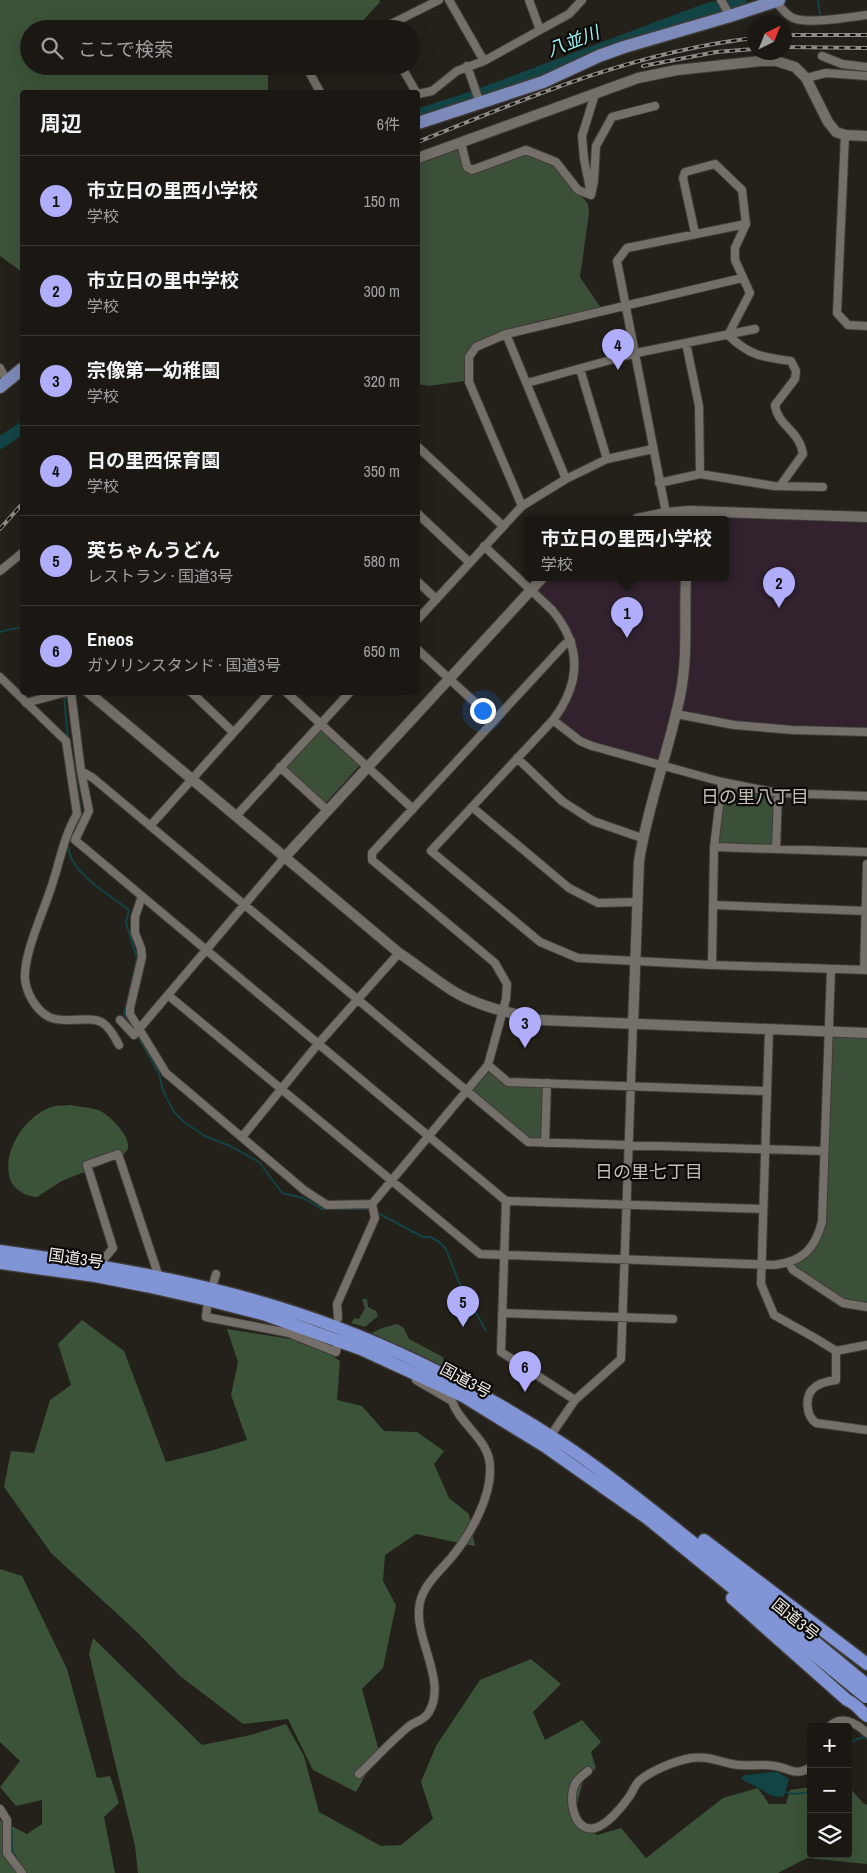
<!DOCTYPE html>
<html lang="ja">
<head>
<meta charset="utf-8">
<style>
  body { margin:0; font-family:"Archivo Narrow","Noto Sans JP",sans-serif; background:#24211d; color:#f1f3f6 }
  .controls { position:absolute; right:15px; bottom:15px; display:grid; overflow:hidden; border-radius:5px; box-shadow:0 5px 20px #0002 }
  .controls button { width:45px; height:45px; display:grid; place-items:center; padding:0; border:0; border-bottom:1px solid #393734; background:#1b1814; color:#f1f3f6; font:25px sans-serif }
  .compass { position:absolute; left:747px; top:15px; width:45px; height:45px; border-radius:50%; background:#1b1814; box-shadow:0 5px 20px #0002; rotate:43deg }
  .you { position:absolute; left:482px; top:710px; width:18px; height:18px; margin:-12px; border:4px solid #fff; border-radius:50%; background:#1a73e8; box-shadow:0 0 0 8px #1a73e833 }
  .badge { display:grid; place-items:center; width:32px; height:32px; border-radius:50%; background:#b0aefa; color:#111; font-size:16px; font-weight:700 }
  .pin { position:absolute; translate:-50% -41px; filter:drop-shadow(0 1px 2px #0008) }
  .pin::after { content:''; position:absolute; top:26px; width:18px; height:15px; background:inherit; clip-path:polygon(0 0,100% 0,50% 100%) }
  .popup { position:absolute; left:524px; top:516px; width:205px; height:65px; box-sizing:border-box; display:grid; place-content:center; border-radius:5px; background:#1b1814; filter:drop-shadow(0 1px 4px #0005); font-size:16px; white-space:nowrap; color:#a0a0a0 }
  .popup b { font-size:19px; color:#f1f3f6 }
  .popup::after { content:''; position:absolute; left:50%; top:100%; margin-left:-10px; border:10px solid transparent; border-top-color:#1b1814 }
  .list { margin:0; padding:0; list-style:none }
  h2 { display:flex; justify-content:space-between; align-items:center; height:65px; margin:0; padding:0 20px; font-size:21px }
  h2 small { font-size:16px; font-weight:400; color:#a0a0a0 }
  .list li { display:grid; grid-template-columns:32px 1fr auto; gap:15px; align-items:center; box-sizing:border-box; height:90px; padding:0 20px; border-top:1px solid #393734 }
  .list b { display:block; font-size:19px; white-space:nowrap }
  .list p { margin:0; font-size:16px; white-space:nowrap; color:#a0a0a0 }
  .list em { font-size:16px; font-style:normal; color:#a0a0a0 }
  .icon { flex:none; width:28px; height:28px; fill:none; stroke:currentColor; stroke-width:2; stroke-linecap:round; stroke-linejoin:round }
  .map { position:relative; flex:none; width:867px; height:1873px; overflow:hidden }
  .search { position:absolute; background:#1b1814; box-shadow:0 5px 20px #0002; left:20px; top:20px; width:400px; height:55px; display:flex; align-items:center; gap:12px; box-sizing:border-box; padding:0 18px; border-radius:28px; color:#a0a0a0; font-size:19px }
  .panel { position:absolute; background:#1b1814; box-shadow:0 5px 20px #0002; left:20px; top:90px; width:400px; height:605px; border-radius:5px }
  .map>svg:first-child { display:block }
</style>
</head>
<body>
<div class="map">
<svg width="867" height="1873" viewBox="0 0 867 1873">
  <rect width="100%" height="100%" fill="#24201a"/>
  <path fill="#31222e" d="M693,517L867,523V729L764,725L683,712L681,709L689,655L691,577H726V519H693Z
    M551,577H682L678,678L659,758L656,760L587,741L559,721L558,718L569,702L576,685L578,665L574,642L567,624L558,611L538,591Z"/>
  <path fill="#3b4f39" d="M457,148L461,152L468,174L527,153L558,167L588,204L589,213L580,277L601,308C574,314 471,330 465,358C464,364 465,372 466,378L464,381L429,386L418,384V164Z
    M320,730L324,731L360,765L325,804L287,769V765Z
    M727,787L773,795L775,798L774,842L771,845L721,844L718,841L724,789Z
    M831,1037L867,1038V1304L844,1301L794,1268L793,1264C811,1250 818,1247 825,1224Z
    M490,1071L507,1086H543L545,1089L543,1136L540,1139H528L472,1091V1088L487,1072Z
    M362,1299H367L368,1307L376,1311L378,1316L365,1327L351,1323L355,1318L359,1319L365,1308Z
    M397,1324L404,1328L409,1339L443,1357L445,1368L370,1334L382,1328Z"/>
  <path fill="#3b5339" d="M0,0H379L380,2L357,27L305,22L298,29H29V66H268V92H22V272L0,256Z
    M71,1105C79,1107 89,1107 98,1110C109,1114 130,1135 128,1148C127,1152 123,1155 121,1157L62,1181L37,1197C25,1196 17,1191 11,1182C0,1153 24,1117 51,1107C57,1105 64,1106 71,1105Z
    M82,1320L124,1351L166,1462L210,1451L247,1440L231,1395L238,1362L227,1329L311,1342L340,1361L337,1400L362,1406L384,1431L417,1432L444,1451L434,1464L449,1498L469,1514L475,1546L416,1534L385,1555L383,1581L396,1605L383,1668L362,1689L379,1751L356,1792L313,1770L288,1719L243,1724L180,1676L139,1634L51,1553L4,1487L11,1451L34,1453L50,1400L71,1385L58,1344Z
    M0,1569L22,1576L67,1669L97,1778L110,1776L119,1803L104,1817L115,1873H0V1820L27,1834L42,1824V1800L16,1806L0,1787L20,1761L0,1742Z
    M93,1638L202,1745L251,1735L286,1724L304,1756L319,1812L381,1846L401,1845L433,1819L421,1782L436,1746L480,1680L531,1659L561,1684L533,1712L545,1740L582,1720L601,1742L591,1752L596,1768L583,1781L574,1816L597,1835L621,1828L646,1858L723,1798L758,1788L769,1804H786L790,1790L811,1787V1854H848V1786L863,1803L867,1805V1864L807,1858L778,1873H138L135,1846L89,1654Z"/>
  <path fill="#134445" d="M772,1772H778L789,1779L784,1796C771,1799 767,1792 757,1787C752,1784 746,1782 741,1779V1778L745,1775Z"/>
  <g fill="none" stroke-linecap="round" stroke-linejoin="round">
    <path stroke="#134445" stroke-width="2" d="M818,0L820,14
      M0,632L11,629L22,628
      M64,695L68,740
      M76,779L81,811L80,816
      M68,843C67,872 109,894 129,910L126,923L137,958L124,1014L133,1029
      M137,1035L159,1073L163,1091L174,1112L184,1122L205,1136L232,1147L259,1162L282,1193L303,1198L322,1209H369
      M376,1212L423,1237H430L438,1241L446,1249L458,1280L486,1331
      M848,1745C854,1740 860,1736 867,1738
      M785,1792L794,1794L811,1792
      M5,1811C15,1822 10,1834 12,1847C12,1853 16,1858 19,1862"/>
    <path stroke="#134445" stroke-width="12" d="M418,115L473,97L704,10L741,0
      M0,443L22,428"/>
    <defs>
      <path id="minor" d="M449,0L484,61
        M529,0L540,30
        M721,0L730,16
        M775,1C781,7 787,17 796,19C811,24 850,17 867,15
        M350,26L355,29
        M384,29L391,24L439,0
        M822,56L842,64L867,67
        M306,66L320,92
        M401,66L416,92
        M467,66L480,103
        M806,78L826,73L867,76
        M418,94L432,91L457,71L484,61L540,30L569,14L582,0
        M845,135L837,313L848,325L867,326
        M461,143L467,167L472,170L526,150L556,162L578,190L591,195
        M590,189L584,159L582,136L595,94
        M591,195L594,181L596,146L612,117L655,106
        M695,233L683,178L685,172L715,164L742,190L746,224L735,248V260L750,293L728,335
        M506,334L566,479
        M728,335C750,356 762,357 791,361L796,371L795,379L775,405C777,422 792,428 799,442C801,445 802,450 803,454L780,486
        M686,343L699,406L700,474
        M0,368L7,381
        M580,369L607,459
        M527,383L636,353L755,329
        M418,447L503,526
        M659,483L700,474L774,486L823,487
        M522,506L469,382V357L476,347L506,334L742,278
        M666,513L617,261L627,248L746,224
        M418,514L469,562
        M484,546L552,610C582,646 581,683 553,720L431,851L540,942L578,958L712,965L867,970
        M0,571L22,553
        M418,582L436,599
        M418,619L522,506L566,479L607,459L653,449
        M418,650L494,720
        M0,677L66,741L77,814C64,836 60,861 52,885C44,911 23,954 25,980C27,994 36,1010 49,1017C55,1020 62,1020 68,1020C99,1019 104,1016 119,1045
        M71,692L81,771L89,811L75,840L506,1201L763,1209
        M191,692L233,732
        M286,692L413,809
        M26,703L67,692
        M676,714L734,725L793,730L867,732
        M553,720L580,741L592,746L722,782L778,793L867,796
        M517,758L562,801L593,821L642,838
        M280,767L327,810
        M81,771L93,778L528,1142L824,1151
        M472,807L569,888L598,903L638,902
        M236,816L350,692
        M150,826L270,692
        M714,847L867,852
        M776,849L778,793
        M142,896L135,917V933L141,948L142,957L130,1008V1014L166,1073L304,1190L327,1205L372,1204
        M713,905L866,911
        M712,965L714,847L722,782
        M864,970L867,864
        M168,995L480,1254L774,1265C802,1262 815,1249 822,1222L831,969
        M120,1020L134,1035L284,858
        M769,1029L761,1284L774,1315L815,1338L836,1351L867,1345
        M488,1065L508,1082L767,1091
        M242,1137L318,1044L399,953
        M545,1143L547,1083
        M506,1201L501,1352L575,1400
        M372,1204L488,1065L506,999L507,984L495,963L372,860V853L565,644L571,641
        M789,1263L793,1270L843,1303L867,1307
        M98,1266L113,1248L87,1165L118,1154L159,1277
        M214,1281L216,1274
        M207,1308L206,1317L289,1333L336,1352L337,1347
        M502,1313L673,1319
        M338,1318L337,1304L375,1218L372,1204
        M836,1351V1380C829,1381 819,1383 814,1388C804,1396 806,1416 816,1423L867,1430
        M549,1438L575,1400L621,1359L633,1025
        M829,1727C842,1714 856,1723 867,1733
        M588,1771C583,1775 578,1778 575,1784C568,1798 573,1833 595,1828C607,1825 622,1807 629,1797C633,1792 634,1786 639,1781C652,1770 675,1761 691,1758C709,1755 724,1764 740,1765C752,1766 763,1764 775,1766C790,1768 795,1777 811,1767
        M359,1774C375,1759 391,1741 408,1727C416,1720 423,1722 429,1712C447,1682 416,1641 419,1609C420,1588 438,1573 451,1558C470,1535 492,1497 490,1466C489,1439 460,1425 452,1401L416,1380
        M0,1809L7,1820V1853L22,1873"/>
      <path id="tertiary" d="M418,158L638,78L677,70L761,61H776L795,67L806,78L828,122L836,132L845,135L867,136
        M637,519L666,513L690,511L867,517
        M88,692L399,953C417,965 434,979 453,991C479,1007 511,1013 540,1020L867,1033
        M284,858L543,577
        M633,1025L639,861C648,803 670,748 681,691C688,653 684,615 686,577"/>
      <path id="primary" d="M418,123L543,82L599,56L624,47L730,16L779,0
        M0,387L22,369"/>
      <path id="trunk" d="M0,1251C114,1267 228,1286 336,1327C416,1357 491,1397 563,1444C604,1471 642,1502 681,1533C741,1581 801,1630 860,1679
        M0,1263L95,1276L146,1286L204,1299L266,1315L361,1349L463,1396L546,1447L647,1518L855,1688
        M704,1540L867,1664
        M732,1598L847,1700C857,1704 859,1710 867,1716"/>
    </defs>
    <use href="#minor" stroke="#3f3c37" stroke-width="10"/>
    <use href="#tertiary" stroke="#3f3c37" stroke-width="12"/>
    <use href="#primary" stroke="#3f3c37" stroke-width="15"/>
    <use href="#trunk" stroke="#3f3c37" stroke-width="15"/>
    <use href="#minor" stroke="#746f68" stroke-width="8"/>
    <use href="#tertiary" stroke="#746f68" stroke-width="10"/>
    <use href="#primary" stroke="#7d8bbb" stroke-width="12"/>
    <use href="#trunk" stroke="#8094d6" stroke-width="12"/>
    <defs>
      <path id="rail" d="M784,35H867
        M784,47L867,48
        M643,66L716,52L754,49
        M418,142C529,97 634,52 754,38
        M0,529L22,504"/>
    </defs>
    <use href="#rail" stroke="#8e8a85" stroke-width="4"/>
    <use href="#rail" stroke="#0c0a08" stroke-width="2" stroke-dasharray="5.5" stroke-linecap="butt"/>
    <defs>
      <path id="trunk-bridge" d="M860,1679L867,1685
        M855,1688L866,1697"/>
    </defs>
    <use href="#trunk-bridge" stroke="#3f3c37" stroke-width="15" stroke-linecap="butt"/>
    <use href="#trunk-bridge" stroke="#8094d6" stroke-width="12"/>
  </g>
  <g text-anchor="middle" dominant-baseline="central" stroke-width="4.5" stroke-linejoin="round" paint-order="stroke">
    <g font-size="16" fill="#efece8" stroke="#0c0a08">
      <text transform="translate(76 1258) rotate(8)">国道3号</text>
      <text transform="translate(466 1380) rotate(28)">国道3号</text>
      <text transform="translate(796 1619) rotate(39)">国道3号</text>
    </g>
    <g font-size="18" font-style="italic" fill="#9df2f2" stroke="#0c0a08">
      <text transform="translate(573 41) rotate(-21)">八並川</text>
    </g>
    <g font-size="18" fill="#c4beb6" stroke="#0c0a08">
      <text x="755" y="796">日の里八丁目</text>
      <text x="649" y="1171">日の里七丁目</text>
    </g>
  </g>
</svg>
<div class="controls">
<button>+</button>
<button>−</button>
<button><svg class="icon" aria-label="layers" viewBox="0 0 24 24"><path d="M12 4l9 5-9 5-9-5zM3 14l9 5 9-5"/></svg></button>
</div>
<svg class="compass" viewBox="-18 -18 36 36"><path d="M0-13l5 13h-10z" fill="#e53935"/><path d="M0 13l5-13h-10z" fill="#a0a0a0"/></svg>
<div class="you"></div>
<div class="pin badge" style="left:627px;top:638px">1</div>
<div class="popup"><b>市立日の里西小学校</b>学校</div>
<div class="pin badge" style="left:779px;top:608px">2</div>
<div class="pin badge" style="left:525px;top:1048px">3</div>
<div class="pin badge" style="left:618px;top:370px">4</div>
<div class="pin badge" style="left:463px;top:1327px">5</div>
<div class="pin badge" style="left:525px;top:1392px">6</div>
<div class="search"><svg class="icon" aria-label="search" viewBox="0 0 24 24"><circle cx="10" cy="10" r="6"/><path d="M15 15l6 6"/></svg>ここで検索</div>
<section class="panel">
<h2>周辺<small>6件</small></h2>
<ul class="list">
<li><span class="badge">1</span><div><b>市立日の里西小学校</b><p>学校</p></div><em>150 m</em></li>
<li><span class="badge">2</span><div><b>市立日の里中学校</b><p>学校</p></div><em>300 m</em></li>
<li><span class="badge">3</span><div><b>宗像第一幼稚園</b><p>学校</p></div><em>320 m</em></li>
<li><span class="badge">4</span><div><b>日の里西保育園</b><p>学校</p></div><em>350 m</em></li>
<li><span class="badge">5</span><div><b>英ちゃんうどん</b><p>レストラン · 国道3号</p></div><em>580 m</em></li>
<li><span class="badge">6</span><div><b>Eneos</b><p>ガソリンスタンド · 国道3号</p></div><em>650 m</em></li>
</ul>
</section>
</div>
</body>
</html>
